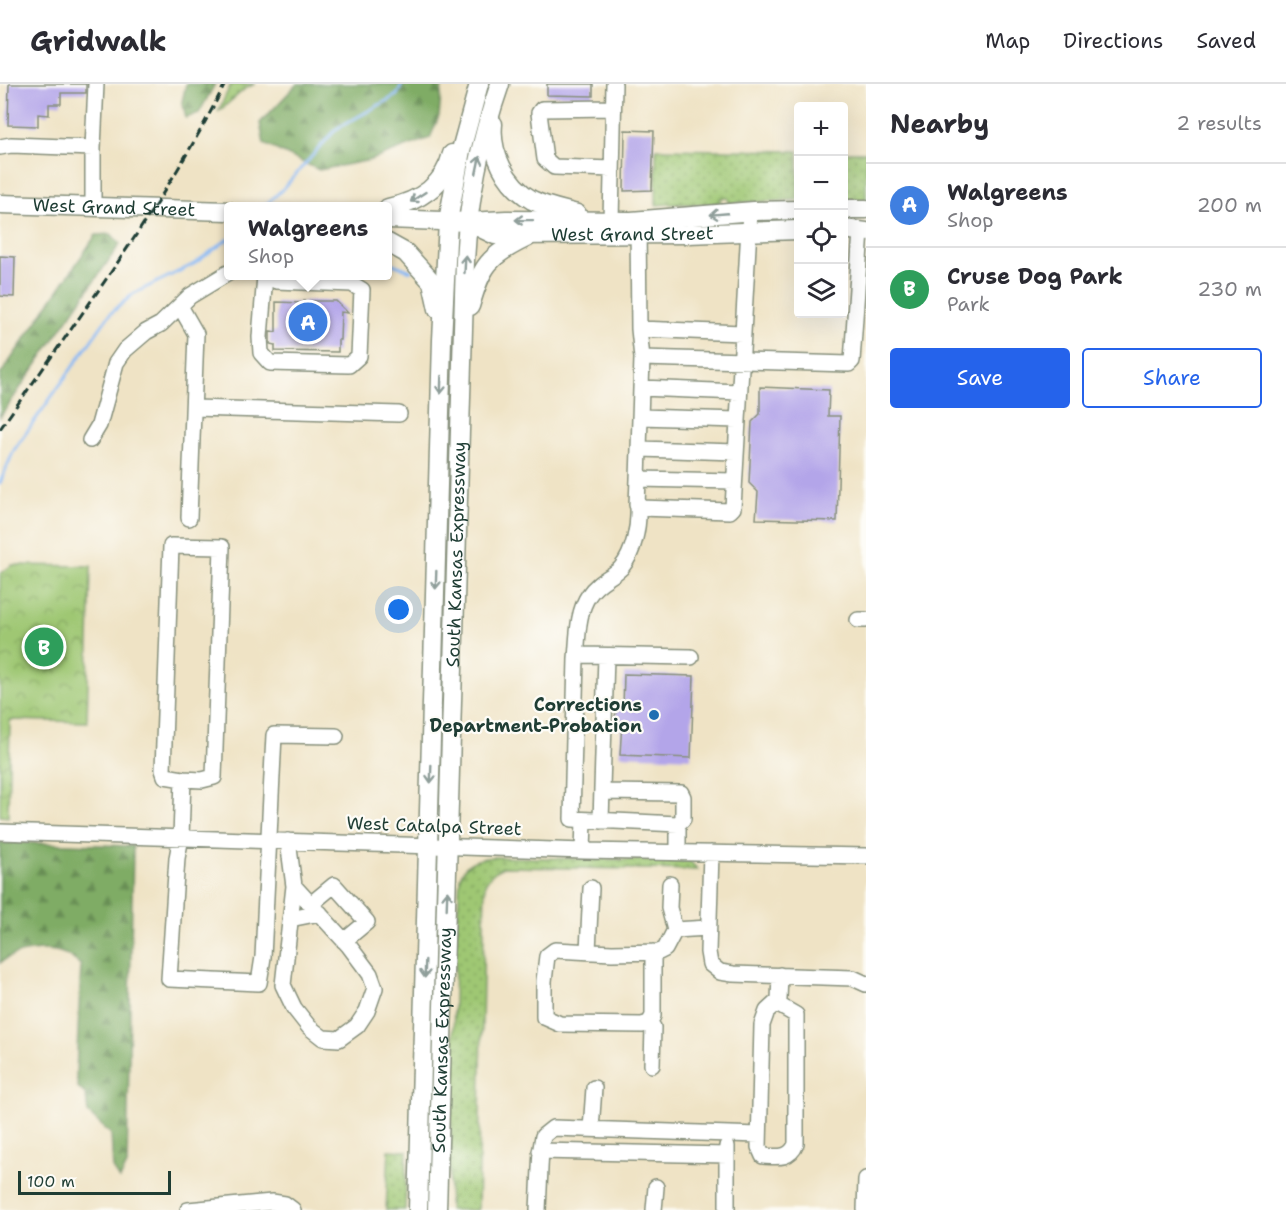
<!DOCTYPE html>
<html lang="en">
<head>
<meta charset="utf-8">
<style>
  body { margin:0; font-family:"Shantell Sans",sans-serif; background:#f7f7f7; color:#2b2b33 }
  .controls { position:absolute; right:18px; top:18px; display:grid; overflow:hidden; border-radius:6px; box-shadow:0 6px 24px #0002 }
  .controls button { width:54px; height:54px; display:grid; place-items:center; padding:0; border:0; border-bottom:2px solid #e1e1e2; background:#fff; color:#2b2b33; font:30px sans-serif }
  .scale { position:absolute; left:18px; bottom:15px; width:153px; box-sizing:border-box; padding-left:6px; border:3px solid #1f3d34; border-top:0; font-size:16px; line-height:21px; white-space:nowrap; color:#1f3d34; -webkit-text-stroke:4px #fdfcf7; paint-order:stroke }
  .you { position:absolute; left:399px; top:526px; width:21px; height:21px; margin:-15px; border:4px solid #fff; border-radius:50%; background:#1a73e8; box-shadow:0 0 0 9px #1a73e833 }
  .badge { display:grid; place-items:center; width:39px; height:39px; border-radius:50%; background:#2563eb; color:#fff; font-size:20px; font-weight:700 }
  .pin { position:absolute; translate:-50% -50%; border:3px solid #fff; box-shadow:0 2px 6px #0006 }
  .popup { position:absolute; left:224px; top:118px; width:168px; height:78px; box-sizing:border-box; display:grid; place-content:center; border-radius:6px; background:#fff; filter:drop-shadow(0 2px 4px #0005); font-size:20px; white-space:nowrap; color:#7c7c81 }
  .popup b { font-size:22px; color:#2b2b33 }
  .popup::after { content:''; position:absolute; left:50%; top:100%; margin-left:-12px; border:12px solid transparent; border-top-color:#fff }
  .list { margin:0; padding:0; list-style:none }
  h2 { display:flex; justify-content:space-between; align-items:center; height:78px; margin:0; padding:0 24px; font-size:26px }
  h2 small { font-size:20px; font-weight:400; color:#7c7c81 }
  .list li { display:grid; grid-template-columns:39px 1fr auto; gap:18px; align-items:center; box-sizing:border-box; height:84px; padding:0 24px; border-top:2px solid #e1e1e2 }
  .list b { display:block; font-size:22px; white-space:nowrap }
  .list p { margin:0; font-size:20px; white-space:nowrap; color:#7c7c81 }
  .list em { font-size:20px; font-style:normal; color:#7c7c81 }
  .actions { display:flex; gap:12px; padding:18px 24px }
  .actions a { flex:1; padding:14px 0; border:2px solid #2563eb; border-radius:6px; text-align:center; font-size:21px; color:#2563eb }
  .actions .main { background:#2563eb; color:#fff }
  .icon { flex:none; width:33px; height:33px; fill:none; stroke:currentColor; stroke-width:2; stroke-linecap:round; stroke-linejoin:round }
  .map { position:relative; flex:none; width:866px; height:1126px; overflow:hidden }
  header { display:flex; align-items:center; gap:36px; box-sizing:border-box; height:84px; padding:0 30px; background:#fff; border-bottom:2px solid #e1e1e2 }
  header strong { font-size:28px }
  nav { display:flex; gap:33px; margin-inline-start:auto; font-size:21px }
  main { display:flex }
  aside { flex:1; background:#fff }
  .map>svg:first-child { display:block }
</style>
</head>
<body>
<header>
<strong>Gridwalk</strong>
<nav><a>Map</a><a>Directions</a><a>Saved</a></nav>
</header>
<main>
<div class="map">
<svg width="866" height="1126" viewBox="0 0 866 1126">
  <defs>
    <pattern id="grass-dots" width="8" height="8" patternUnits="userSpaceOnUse" patternTransform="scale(1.5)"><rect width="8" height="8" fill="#9fc773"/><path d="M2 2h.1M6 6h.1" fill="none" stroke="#81a35f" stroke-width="1.8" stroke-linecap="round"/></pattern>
    <pattern id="forest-firs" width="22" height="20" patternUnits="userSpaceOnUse" patternTransform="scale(1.5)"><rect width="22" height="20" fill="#7fac65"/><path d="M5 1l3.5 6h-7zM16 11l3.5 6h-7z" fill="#678d54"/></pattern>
    <pattern id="park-crowns" width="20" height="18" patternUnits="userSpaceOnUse" patternTransform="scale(1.5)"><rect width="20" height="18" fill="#9fc773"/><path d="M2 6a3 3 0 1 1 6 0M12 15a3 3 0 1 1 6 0" fill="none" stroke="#81a35f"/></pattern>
  </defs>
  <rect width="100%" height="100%" fill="#fdfcf7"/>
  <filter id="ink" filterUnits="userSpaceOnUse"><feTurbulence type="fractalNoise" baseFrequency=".0167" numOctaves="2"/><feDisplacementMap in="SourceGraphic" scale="12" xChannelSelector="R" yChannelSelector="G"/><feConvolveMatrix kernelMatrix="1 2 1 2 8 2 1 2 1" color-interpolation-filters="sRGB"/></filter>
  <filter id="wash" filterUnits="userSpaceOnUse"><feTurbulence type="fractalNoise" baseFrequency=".008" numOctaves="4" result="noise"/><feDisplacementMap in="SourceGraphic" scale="24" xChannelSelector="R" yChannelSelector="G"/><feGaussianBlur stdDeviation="1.35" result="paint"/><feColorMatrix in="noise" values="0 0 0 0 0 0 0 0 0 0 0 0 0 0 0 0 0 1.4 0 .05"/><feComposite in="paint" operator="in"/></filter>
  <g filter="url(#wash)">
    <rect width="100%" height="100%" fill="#efe3c5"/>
    <path fill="url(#grass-dots)" stroke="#5f8254" stroke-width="1.5" d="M231,0H255L246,4L218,28Z
      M656,65L798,67V116L729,119L728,114H720L721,119C699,121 678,119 656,121Z
      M844,68H866V116H844Z
      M492,773L690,777L698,786L503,783C494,787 490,792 485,800L478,1126H449L455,877L460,793C466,777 477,775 492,773Z
      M389,1066L407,1067L405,1126H386Z"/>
    <path fill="url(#forest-firs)" stroke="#4f744c" stroke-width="1.5" d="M186,0H215L199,29L186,34L182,18Z
      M297,0H442L439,32L430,54L371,76L319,86L264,60L260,39Z
      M111,150L120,160L0,333V291L96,151Z
      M0,758L133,762L127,1081L120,1095L113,1085L111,1050L88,1029L86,1011L78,1003L76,990L81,881C76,878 71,872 65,870C48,862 13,867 0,879Z"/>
    <path fill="url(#park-crowns)" stroke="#5f8254" stroke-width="1.5" d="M12,481L91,482L87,638L10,636L8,733L0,732V490Z"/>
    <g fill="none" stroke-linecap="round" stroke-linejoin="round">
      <path stroke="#89b9f4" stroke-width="3" d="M264,122L283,105L336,45L397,11L402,0
        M388,178L411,187
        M0,399L14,366L110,230L133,210L194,180L228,155"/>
    </g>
    <g id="blocks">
      <path fill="#b3a5e9" d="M9,0H86V9H61V20H49V31L38,30V42L8,41Z
        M547,0H593V12L547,11Z
        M625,46L654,47L652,106L624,107Z
        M0,172L15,173L14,213L0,212Z
        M304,217H336L348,229L341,228L340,256H338V268L275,267V261L270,260V247L276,248V218L304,219Z
        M760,303L829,306L828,332H840L837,437L756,435L758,408L749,399L752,338L760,330Z
        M624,590L694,592L691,674L620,671L622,637H615L616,624H623Z"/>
    </g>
  </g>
  <g filter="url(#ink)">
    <use href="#blocks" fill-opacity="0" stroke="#87907c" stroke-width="1.5"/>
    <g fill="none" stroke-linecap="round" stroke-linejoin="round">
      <defs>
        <path id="minor" d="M0,63L11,61L93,64V123
          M93,64L96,0
          M612,85L554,83L545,75L539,29L542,25L613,24
          M611,137L614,0
          M638,139L639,245L642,274L638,395L734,397
          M265,192L260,253L261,269L270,279L349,281L359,272L362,206L352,200L276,197L271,192
          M180,222L196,250L189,434
          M639,245L742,249
          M642,274L849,280L852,277L861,147
          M641,304L739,308
          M194,324L399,330
          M641,333L737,336
          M90,356L99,341L116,279L125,266L146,248L161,240L190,212L228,189
          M640,365L736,368
          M638,395L637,421L640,424L730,427L733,424L750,127
          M858,536H866
          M576,574C578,554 577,528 589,511C597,498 612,493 621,484C634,469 639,442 638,423
          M183,695L202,696L214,693L222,463L171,462L163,686L165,692L183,695L181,753L177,774L169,895L259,899L263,873L274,651L336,652
          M602,708L681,709L683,713V735L678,740
          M601,737L606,572
          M0,748L584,767L866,772
          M288,757L294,802L349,862L370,890L375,904L367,927L357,942L339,955L323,954L309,943L294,924L283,901L294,802
          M583,767L584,736
          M678,769V740L572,735L576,574L581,571L691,573
          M711,769L708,868L710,880L720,888L733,890L853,894L866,900
          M670,800L669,824L675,846
          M311,820L334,801L367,838L344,857
          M290,835L320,829
          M588,867L591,804
          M653,868V932L649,939L642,941L560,940L544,933V897L547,872L555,866L612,869L659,868L665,865L675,846L708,844
          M777,920L796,931V1060C790,1075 778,1073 763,1072L759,1063L762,941L767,927L779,916L780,891
          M649,939L653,943L652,981
          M591,1045L594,1004
          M540,1067L727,1071
          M188,1126L272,1118L285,1120L293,1126
          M538,1126L541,1064L543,1052L553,1044L759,1051
          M654,1126L656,1103
          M727,1126V1062
          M865,1126L866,1095"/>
        <g id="major">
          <path d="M493,40C490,69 506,101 532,116C546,123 562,126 577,130"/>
          <path id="s1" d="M0,120L228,127"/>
          <path d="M388,124C418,118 444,102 452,70"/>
          <path d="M844,125H866"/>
          <path d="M388,135L468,138L506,136L631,137L754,127L798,126"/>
          <path id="s2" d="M470,139L495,151L687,150L798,146"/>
          <path d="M844,145L866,148"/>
          <path d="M388,159L406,169L432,198L438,225"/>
          <path d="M470,222C482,181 488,172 528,153"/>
          <path d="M418,1126L442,256L448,137L461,66L479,0"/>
          <path id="s3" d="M437,1126L465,177C468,117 480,57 500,0"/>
        </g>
      </defs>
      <use href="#minor" stroke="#87907c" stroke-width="18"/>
      <use href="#major" stroke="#87907c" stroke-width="21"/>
      <use href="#minor" stroke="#fff" stroke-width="15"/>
      <use href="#major" stroke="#fff" stroke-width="18"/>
      <path stroke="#1f3d34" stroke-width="3" stroke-dasharray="9 4.5" stroke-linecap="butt" d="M0,345C79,233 163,123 225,0"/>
    </g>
    <defs><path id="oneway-shaft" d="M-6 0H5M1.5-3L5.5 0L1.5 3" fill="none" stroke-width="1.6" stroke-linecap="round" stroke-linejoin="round" transform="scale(1.5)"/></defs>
    <g stroke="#8f9e9a">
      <use href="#oneway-shaft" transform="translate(478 81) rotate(-78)"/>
      <use href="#oneway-shaft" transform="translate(418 113) rotate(147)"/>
      <use href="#oneway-shaft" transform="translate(719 130) rotate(175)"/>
      <use href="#oneway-shaft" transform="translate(524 136) rotate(-179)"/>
      <use href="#oneway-shaft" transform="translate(465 180) rotate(-87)"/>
      <use href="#oneway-shaft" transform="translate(441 301) rotate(92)"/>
      <use href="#oneway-shaft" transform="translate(436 496) rotate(92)"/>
      <use href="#oneway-shaft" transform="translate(431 690) rotate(92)"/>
      <use href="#oneway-shaft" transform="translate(447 816) rotate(-88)"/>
      <use href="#oneway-shaft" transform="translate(425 885) rotate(92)"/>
    </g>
  </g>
  <circle fill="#1f6fb2" stroke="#fdfcf7" stroke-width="2" cx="654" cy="631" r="6"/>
  <g text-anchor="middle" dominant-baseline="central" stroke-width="4.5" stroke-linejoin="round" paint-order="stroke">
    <g font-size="18" fill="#1f3d34" stroke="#fdfcf7">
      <text stroke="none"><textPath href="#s1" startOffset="114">West Grand Street</textPath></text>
      <text stroke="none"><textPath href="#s2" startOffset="165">West Grand Street</textPath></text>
      <text stroke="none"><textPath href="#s3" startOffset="656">South Kansas Expressway</textPath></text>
      <text transform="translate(434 742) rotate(2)">West Catalpa Street</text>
      <text stroke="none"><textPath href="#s3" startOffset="170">South Kansas Expressway</textPath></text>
    </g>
    <g font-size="18" font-weight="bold" fill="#1f3d34" stroke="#fdfcf7" text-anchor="end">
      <text x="642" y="621">Corrections<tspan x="642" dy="21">Department-Probation</tspan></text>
    </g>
  </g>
</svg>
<div class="controls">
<button>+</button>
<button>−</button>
<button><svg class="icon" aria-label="locate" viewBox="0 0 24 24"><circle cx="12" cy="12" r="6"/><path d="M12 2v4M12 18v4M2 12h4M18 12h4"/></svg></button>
<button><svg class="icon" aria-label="layers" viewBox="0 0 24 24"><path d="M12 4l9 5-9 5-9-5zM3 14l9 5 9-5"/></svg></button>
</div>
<div class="scale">100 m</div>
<div class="you"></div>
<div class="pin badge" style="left:308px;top:238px;background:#3f7fe0">A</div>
<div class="popup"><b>Walgreens</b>Shop</div>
<div class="pin badge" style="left:44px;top:563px;background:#2e9e5b">B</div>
</div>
<aside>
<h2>Nearby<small>2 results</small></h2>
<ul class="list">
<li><span class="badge" style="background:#3f7fe0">A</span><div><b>Walgreens</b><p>Shop</p></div><em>200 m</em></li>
<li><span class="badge" style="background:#2e9e5b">B</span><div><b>Cruse Dog Park</b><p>Park</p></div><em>230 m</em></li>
</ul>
<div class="actions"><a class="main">Save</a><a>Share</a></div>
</aside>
</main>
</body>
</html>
